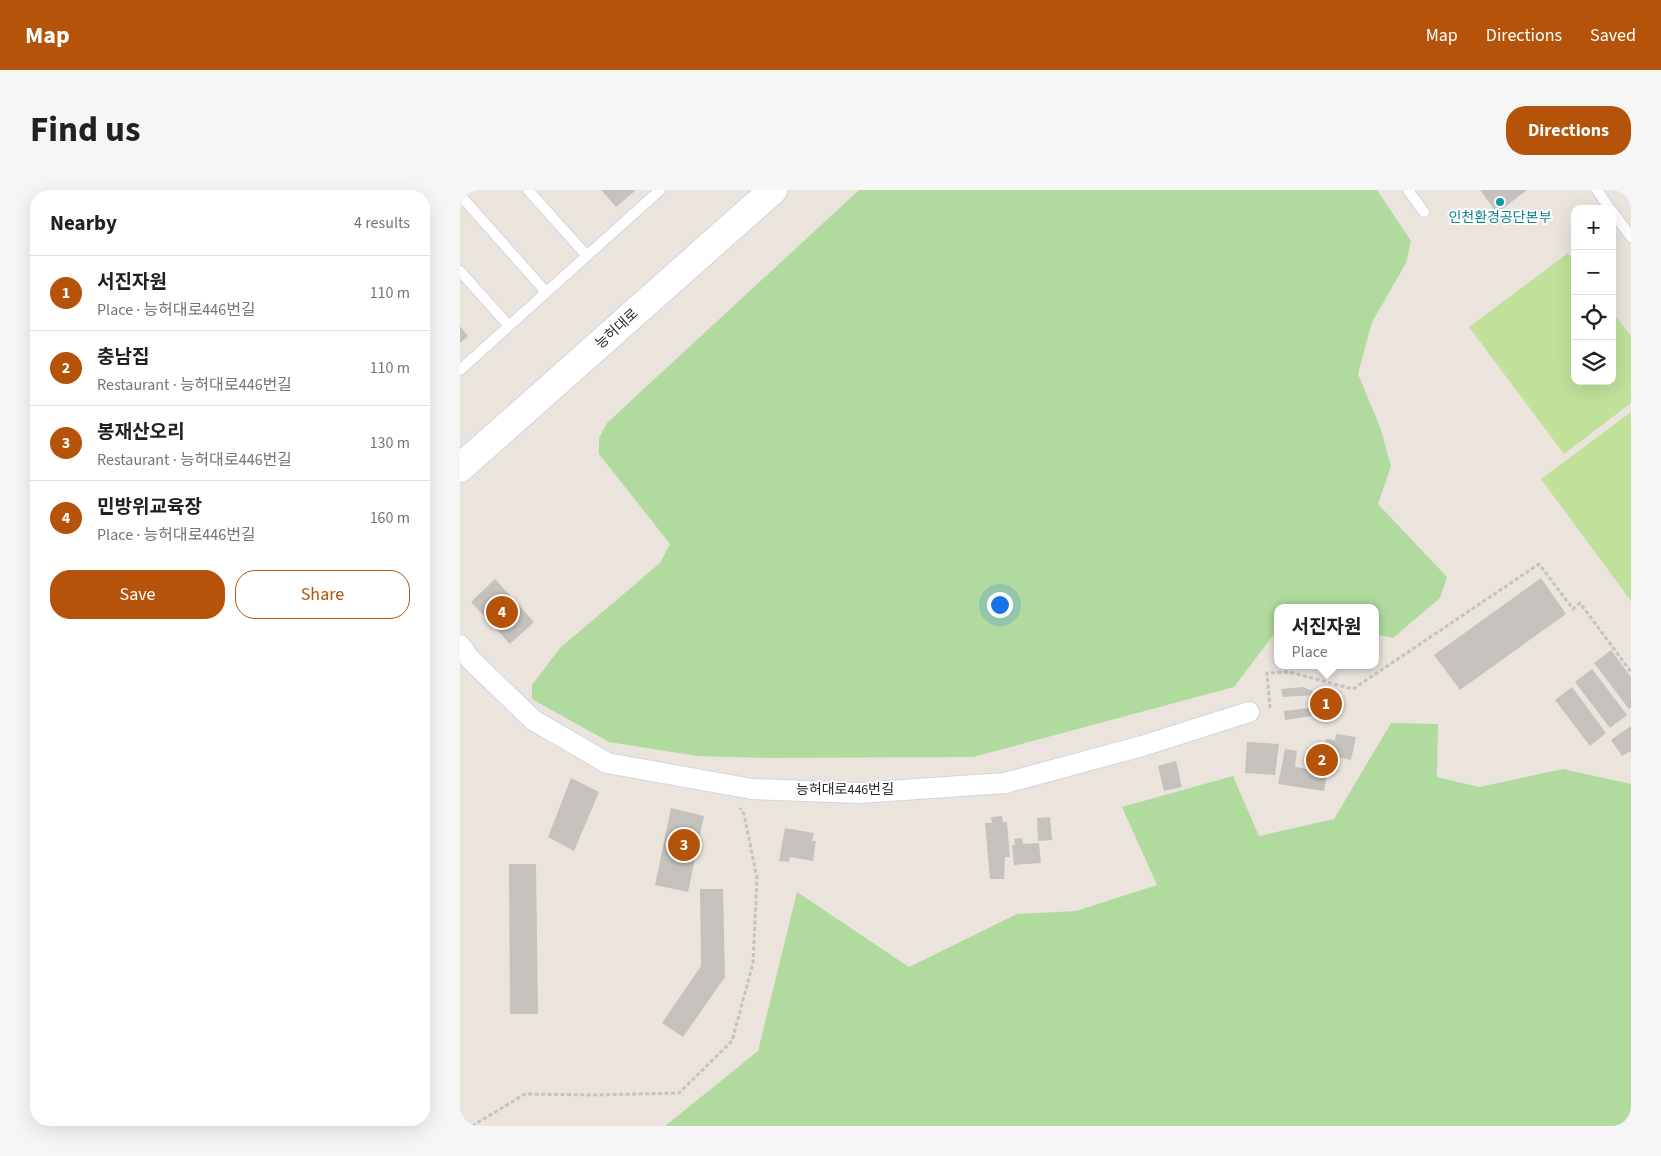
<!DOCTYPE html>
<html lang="en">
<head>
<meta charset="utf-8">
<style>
  body { margin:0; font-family:"Source Sans 3","Noto Sans KR",sans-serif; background:#f6f6f6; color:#202124 }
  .controls { position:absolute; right:15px; top:15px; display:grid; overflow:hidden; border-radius:10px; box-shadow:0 5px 20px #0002 }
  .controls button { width:45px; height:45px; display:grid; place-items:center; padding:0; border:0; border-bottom:1px solid #e0e0e0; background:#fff; color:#202124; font:25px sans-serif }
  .you { position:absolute; left:539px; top:414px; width:18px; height:18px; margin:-12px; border:4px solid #fff; border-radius:50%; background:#1a73e8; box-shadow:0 0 0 8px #1a73e833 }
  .badge { display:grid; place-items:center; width:32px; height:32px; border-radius:50%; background:#b45309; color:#fff; font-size:16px; font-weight:700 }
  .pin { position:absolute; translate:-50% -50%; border:2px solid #fff; box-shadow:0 1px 5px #0006 }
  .popup { position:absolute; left:814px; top:414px; width:105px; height:65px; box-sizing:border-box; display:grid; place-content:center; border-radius:10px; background:#fff; filter:drop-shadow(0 1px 4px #0005); font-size:16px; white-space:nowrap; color:#757577 }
  .popup b { font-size:19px; color:#202124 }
  .popup::after { content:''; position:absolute; left:50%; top:100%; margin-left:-10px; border:10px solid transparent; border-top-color:#fff }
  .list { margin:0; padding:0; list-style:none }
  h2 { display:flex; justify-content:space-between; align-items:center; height:65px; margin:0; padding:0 20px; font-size:21px }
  h2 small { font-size:16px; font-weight:400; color:#757577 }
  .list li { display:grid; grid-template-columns:32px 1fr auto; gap:15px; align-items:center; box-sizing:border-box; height:75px; padding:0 20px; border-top:1px solid #e0e0e0 }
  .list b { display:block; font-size:19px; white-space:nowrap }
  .list p { margin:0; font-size:16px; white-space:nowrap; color:#757577 }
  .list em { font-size:16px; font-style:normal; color:#757577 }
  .actions { display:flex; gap:10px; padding:15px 20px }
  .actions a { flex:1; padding:11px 0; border:1px solid #b45309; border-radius:20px; text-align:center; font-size:18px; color:#b45309 }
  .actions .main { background:#b45309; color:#fff }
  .icon { flex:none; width:28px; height:28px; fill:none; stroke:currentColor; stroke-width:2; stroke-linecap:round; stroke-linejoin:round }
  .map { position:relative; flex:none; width:1171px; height:936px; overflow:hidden; border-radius:20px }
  header { display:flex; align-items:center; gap:30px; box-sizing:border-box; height:70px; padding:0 25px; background:#b45309; color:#fff }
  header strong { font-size:24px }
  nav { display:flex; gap:28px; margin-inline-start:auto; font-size:18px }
  .intro { display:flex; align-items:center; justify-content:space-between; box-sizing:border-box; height:120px; padding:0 30px }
  h1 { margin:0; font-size:35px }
  .button { padding:12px 22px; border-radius:20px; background:#b45309; color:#fff; font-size:18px; font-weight:700 }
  main { display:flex; gap:30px; padding:0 30px }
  aside { flex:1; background:#fff; border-radius:20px; box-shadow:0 5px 20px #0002 }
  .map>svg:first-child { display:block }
</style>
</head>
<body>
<header>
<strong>Map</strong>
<nav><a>Map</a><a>Directions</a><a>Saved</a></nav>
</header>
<div class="intro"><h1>Find us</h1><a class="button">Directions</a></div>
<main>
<aside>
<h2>Nearby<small>4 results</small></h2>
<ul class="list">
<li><span class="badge">1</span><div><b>서진자원</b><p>Place · 능허대로446번길</p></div><em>110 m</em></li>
<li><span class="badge">2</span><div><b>충남집</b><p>Restaurant · 능허대로446번길</p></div><em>110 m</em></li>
<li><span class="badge">3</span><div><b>봉재산오리</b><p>Restaurant · 능허대로446번길</p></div><em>130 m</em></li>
<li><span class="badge">4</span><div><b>민방위교육장</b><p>Place · 능허대로446번길</p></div><em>160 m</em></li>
</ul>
<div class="actions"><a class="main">Save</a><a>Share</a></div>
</aside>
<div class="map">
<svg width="1171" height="936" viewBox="0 0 1171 936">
  <rect width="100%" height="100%" fill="#eae4dc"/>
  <path fill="#b1db9e" d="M399,0H917L951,51L946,73L912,132L898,184L920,237L931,276L918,314L987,387L980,408L933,448L915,444V418H817V440L774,497L513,567L307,568L237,566L149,552L72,509V495L100,458L200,373L210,354L139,264V248L147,233Z
    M931,533L978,534L977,587L1019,597L1103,579L1171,594V936H205L298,861L337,702L449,777L557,724L616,721L697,695L662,617L773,586L799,646L874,629Z"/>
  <path fill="#c1e19b" d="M1108,63L1115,72V191H1152V121L1171,146V213L1104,264L1009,137Z
    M1171,222V411L1081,289Z"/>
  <path fill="#c5c1bc" d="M141,0H176L156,17Z
    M1020,0H1067L1037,23Z
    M0,136L8,146L0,153Z
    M1081,388L1106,424L1000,500L974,465Z
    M35,389L74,432L50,454L11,412Z
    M1151,460L1171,487V517L1169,519L1134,473Z
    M1132,479L1167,525L1150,538L1115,492Z
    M843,497L875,511L873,523L825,530L824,521L857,517L854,505L823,507L821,499Z
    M1112,497L1146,543L1130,556L1095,510Z
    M1171,536V561L1162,566L1151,550Z
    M876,544L896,547L891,570L863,564L866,549L875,550Z
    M787,552L819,554L815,585L785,583Z
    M825,559L837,561L835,577L849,579L852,564L870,566L864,601L818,594Z
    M716,571L722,597L704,601L698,576Z
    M111,588L139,602L114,661L88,647Z
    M211,618L244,626L228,702L195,695Z
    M542,626L543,632H547L550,667H545L544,689H530L525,633H532L531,627Z
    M590,627L592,650L578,651L577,628Z
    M325,638L354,643L352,651H356L353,671L330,667L329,672L319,671Z
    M562,648L563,654L579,653L581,673L554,675L552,655H555L554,649Z
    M49,674H76L78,824H50Z
    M240,699H263L265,787L223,847L202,833L241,776Z"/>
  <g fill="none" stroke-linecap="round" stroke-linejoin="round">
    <defs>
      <path id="lane" d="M68,0L127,66
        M948,0L964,22
        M1137,0L1150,19
        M0,5L86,102
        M1152,21L1171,47
        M0,81L49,136
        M0,180L200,0"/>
      <path id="street" d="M0,455L10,469L73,530L147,573L292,599L399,603L545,593L682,556L789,522"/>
      <path id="secondary" d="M0,278L313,0"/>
    </defs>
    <use href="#lane" stroke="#d2d4e0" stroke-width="12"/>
    <use href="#street" stroke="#d2d4e0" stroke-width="22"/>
    <use href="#secondary" stroke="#d2d4e0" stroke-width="30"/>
    <path stroke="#c3c3c3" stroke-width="3" stroke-dasharray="4 2.5" stroke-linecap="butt" d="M810,518L807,483L829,482L893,499L1079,374L1113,419L1120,413L1171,482
      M12,936L65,904L135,905L219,903L272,851L293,773L297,688L284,624L280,618"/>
    <use href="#lane" stroke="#fff" stroke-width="10"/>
    <use href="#street" stroke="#fff" stroke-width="20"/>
    <use href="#secondary" stroke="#fff" stroke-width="28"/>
  </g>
  <circle fill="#0f9aa8" stroke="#fff" stroke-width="2" cx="1040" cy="12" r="5"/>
  <g text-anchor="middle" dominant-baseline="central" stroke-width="4" stroke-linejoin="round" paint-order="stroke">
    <g font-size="14" fill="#0d838f" stroke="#fff">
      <text x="1040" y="28">인천환경공단본부</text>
    </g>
    <g font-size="14" fill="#292929" stroke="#fff">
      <text transform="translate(157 139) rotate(-42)">능허대로</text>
      <text x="385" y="600">능허대로446번길</text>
    </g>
  </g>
</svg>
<div class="controls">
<button>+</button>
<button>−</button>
<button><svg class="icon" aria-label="locate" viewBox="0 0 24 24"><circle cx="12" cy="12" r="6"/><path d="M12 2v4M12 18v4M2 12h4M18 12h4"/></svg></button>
<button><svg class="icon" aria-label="layers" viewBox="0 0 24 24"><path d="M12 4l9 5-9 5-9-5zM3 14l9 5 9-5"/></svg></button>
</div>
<div class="you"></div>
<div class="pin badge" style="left:866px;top:514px">1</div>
<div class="popup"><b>서진자원</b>Place</div>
<div class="pin badge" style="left:862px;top:570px">2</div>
<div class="pin badge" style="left:224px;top:655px">3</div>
<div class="pin badge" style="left:42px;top:422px">4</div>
</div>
</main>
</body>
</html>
